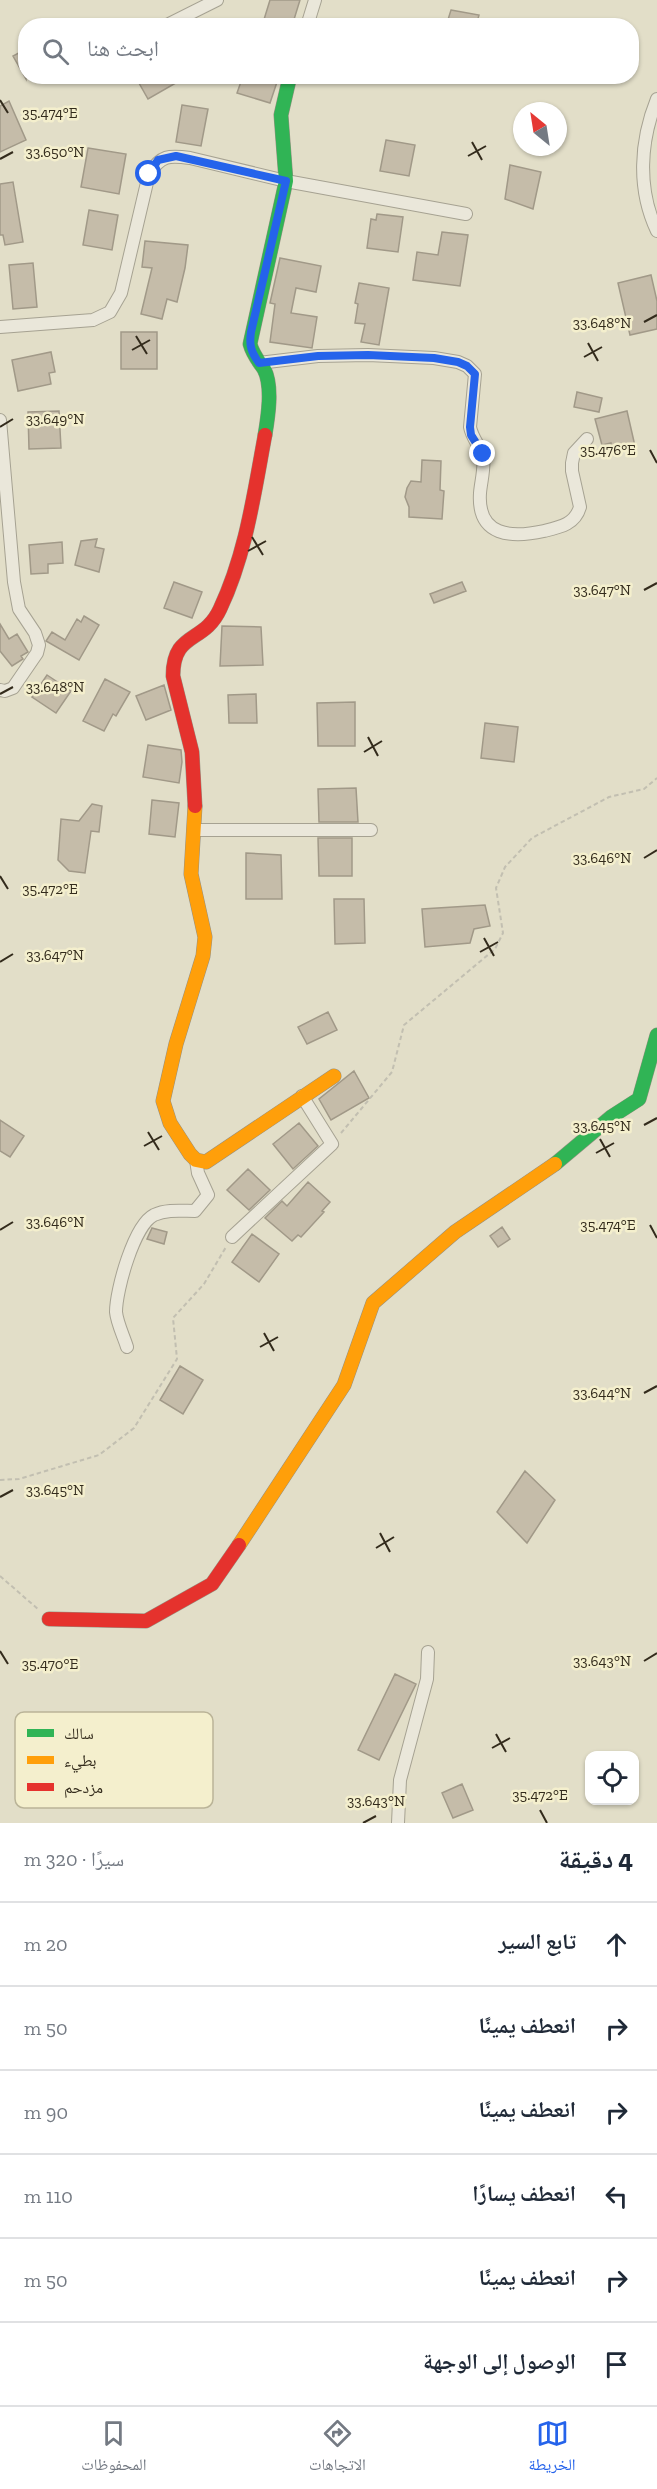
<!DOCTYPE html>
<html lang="ar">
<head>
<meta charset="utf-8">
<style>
  body { margin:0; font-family:"Zilla Slab","Noto Naskh Arabic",serif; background:#f2f2f3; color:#1f2937; direction:rtl }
  .controls { position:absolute; right:18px; bottom:18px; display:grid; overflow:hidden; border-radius:12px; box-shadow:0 2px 4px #0004 }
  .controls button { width:54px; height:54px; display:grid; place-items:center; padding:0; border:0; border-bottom:2px solid #e0e1e3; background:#fff; color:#1f2937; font:30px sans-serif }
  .compass { position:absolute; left:513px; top:102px; width:54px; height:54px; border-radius:50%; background:#fff; box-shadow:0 2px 4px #0004; rotate:330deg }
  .stop { position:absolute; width:18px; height:18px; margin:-14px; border:4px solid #2563eb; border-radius:50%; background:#fff }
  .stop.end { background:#2563eb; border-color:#fff; box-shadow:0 2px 6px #0008 }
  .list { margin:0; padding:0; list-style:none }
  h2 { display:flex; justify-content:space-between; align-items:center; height:78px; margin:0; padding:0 24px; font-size:26px }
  h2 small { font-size:20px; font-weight:400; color:#747a83 }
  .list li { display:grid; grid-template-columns:39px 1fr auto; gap:18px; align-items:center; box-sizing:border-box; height:84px; padding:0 24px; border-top:2px solid #e0e1e3 }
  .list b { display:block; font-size:22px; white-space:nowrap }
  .list em { font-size:20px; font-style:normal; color:#747a83 }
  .icon { flex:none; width:33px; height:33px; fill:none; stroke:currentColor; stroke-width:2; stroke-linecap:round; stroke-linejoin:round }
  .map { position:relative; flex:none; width:657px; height:1823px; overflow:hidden; direction:ltr }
  .search { position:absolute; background:#fff; box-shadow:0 2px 4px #0004; left:18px; right:18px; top:18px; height:66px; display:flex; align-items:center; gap:15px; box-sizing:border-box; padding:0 21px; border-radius:24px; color:#747a83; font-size:22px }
  .sheet { height:582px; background:#fff }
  nav { display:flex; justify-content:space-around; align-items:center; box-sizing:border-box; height:84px; border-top:2px solid #e0e1e3; background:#fff; font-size:16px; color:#747a83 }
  nav a { display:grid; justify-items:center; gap:3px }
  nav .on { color:#2563eb }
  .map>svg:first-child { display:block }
</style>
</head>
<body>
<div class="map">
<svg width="657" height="1823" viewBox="0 0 657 1823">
  <rect width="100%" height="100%" fill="#e2dec8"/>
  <path fill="#c5bca9" stroke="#a19988" stroke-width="1.5" d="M270,0H300L292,26H262Z
    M451,10L479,15L476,26H446Z
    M26,49V79L13,56Z
    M135,76H188L148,99Z
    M243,76H279L270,103L237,93Z
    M9,101L26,140L0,152V106Z
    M182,105L208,109L201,146L176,142Z
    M386,140L415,145L409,176L380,171Z
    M88,148L126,154L119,194L81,187Z
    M510,165L541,172L533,209L505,199Z
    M13,182L23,242L5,245L3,235H0V184Z
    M89,210L118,215L112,250L83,245Z
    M377,214L403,217L398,252L367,248L371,219L376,220Z
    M442,232L468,235L460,286L413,280L417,252L438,255Z
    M145,241L188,245L185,268L177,302L167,299L162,319L141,314L152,268L142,267Z
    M280,258L321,266L316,292L296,288L291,313L317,317L312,348L270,342L275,304L270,303Z
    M33,263L37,307L13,309L9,265Z
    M651,275L657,301V329L630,335L618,283Z
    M359,283L389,288L379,345L361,342L365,324L355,323L358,304L355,303Z
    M121,332H157V369H121Z
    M51,352L55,372L49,373L51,384L18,391L12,360Z
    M577,392L602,398L599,412L574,407Z
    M59,411L61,448L29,449L28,412Z
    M627,411L635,446L613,452L611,443L602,445L595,419Z
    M422,460L441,461L440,490L444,491L442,519L409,517V507L405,497L407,488L411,481L421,482Z
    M97,539L95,547L104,549L99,572L75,565L81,541Z
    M62,542L63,563L48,564V573L31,574L29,545Z
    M174,582L202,592L192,618L164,608Z
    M462,582L466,591L434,603L430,594Z
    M84,616L99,625L79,660L46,641L52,632L65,640L77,619L81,622Z
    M0,624L9,639L17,634L28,652L21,656L23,659L12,666L0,651Z
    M222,626L261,627L263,665L220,666Z
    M47,675L71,691L56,713L32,697Z
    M105,679L130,692L116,716L113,714L104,731L83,721Z
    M164,685L171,710L146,720L136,696Z
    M256,694L257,723H229L228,695Z
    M355,702V746H318L317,703Z
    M485,723L518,727L514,762L481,758Z
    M148,745L181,750L182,762L179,783L143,777Z
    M356,788L358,822H319L318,789Z
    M152,800L179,803L175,837L149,834Z
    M92,804L102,806L99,832L91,831L85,873L69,871L58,860L61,819L79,821Z
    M318,838H352V876H319Z
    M246,853L281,855L282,899H246Z
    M334,899H364L365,943L335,944Z
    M485,905L490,926L474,929L470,943L425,947L422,909Z
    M328,1012L337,1030L307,1044L298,1027Z
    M354,1071L369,1098L331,1120L319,1099Z
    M0,1120L24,1136L10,1157L0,1151Z
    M299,1123L318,1146L293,1169L273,1144Z
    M248,1169L270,1190L249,1210L227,1190Z
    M308,1182L330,1202L322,1211L324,1212L301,1237L298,1235L292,1241L265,1218L282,1201L287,1206Z
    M502,1227L510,1239L498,1247L490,1236Z
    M152,1228L167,1232L164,1244L147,1239Z
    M252,1234L279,1254L259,1282L232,1262Z
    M180,1366L203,1380L183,1414L160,1400Z
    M525,1471L555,1500L527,1543L497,1512Z
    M395,1674L416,1684L379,1760L358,1750Z
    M462,1784L473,1810L453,1818L442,1793Z"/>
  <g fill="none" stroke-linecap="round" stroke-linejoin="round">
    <defs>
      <path id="street" d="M165,26L217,0
        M307,26L315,0
        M657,99C640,141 637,189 657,231
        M0,327L93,320L110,312L121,293L149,174C161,155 169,155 190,158L286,181L466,214
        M259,363L318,356L368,355L434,358L458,362L467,366L475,374L470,427C472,438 480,446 483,456C485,468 481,481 480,493C477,537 512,538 544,531C561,527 575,524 580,507L572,471V463L574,453L587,439
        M0,420L14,582L19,609L35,633L39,645L37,653L13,688L5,691L0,690
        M194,830H371
        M232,1237L332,1144L302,1096
        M127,1347C124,1337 117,1323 116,1312C116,1290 134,1225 154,1215C167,1209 182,1211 195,1211L208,1195L198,1173L196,1160
        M398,1823L400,1780L427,1679L428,1652"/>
      <path id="fast" d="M265,435C268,417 273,386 264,369C258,360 253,355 250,344L286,181L281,115L290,76
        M555,1164L611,1117L639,1099L657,1035"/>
      <path id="slow" d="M195,806L191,874L205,937L203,956L176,1044L163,1101L170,1123L190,1154L196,1160L206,1162L334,1076
        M239,1545L344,1385L373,1303L455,1232L555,1164"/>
      <path id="jam" d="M195,806L192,752L173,676C173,631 204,644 220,609C246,554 254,494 265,435
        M49,1619L146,1621L212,1584L239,1545"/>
    </defs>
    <use href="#street" stroke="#a6a292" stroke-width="14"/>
    <use href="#fast" stroke="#969182" stroke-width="15"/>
    <use href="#slow" stroke="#969182" stroke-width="15"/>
    <use href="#jam" stroke="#969182" stroke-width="15"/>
    <path stroke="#c2bfb1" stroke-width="2" stroke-dasharray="4.5 3" stroke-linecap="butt" d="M341,1133L392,1072L404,1025L495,949L503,933L496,888L505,867L532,838L609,797L644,789L657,778
      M0,1480L19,1479L99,1455L134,1428L177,1359L173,1318L204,1284L226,1247
      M0,1576L39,1610"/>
    <use href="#street" stroke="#eae7da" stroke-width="12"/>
    <use href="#fast" stroke="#30b455" stroke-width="14"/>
    <use href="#slow" stroke="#ff9f0a" stroke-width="14"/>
    <use href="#jam" stroke="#e5322d" stroke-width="14"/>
  </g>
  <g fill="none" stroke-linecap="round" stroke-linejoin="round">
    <path stroke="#2563eb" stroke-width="8" d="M149,174L158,160L176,156L286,181L251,332C249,345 251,352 259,363L318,356L368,355L434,358L458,362L467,366L475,374L470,427L471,435L483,454"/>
  </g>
  <path fill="none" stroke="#332b1c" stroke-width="2" d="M0,100L8,113M472,142L482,160M468,156L486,146M0,159L13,152M644,322L657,315M136,336L147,354M588,343L598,361M132,350L150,340M584,357L602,347M0,427L13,419M650,450L657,463M252,537L263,555M248,551L266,541M644,590L657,583M0,694L13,687M368,737L378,756M364,752L382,741M644,858L657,850M0,876L8,889M484,938L494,956M480,952L498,942M0,962L13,954M644,1125L657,1118M148,1132L159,1150M600,1139L610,1157M144,1146L162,1136M596,1153L614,1143M650,1225L657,1238M0,1230L13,1222M264,1333L274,1351M260,1347L278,1337M644,1393L657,1386M0,1497L13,1490M380,1533L390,1552M376,1548L394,1537M0,1651L8,1664M644,1661L657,1653M496,1734L506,1752M492,1748L510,1738M540,1810L547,1823M363,1823L376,1816"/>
  <rect x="15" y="1712" width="198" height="96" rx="9" fill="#f4efcd" stroke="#bab498" stroke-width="1.5"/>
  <rect x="27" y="1729" width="27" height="8" fill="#30b455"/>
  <rect x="27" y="1756" width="27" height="8" fill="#ff9f0a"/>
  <rect x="27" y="1783" width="27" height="8" fill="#e5322d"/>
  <g font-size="16" fill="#332b1c">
    <text x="64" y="1739">سالك</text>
    <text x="64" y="1766">بطيء</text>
    <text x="64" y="1793">مزدحم</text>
  </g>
  <g font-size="15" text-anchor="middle" fill="#332b1c" stroke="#f4efcd" stroke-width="5" stroke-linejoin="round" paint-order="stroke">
    <text x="50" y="118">35.474°E</text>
    <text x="55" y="157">33.650°N</text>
    <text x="602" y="328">33.648°N</text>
    <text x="55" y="424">33.649°N</text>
    <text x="608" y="455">35.476°E</text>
    <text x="602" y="595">33.647°N</text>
    <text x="55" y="692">33.648°N</text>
    <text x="602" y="863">33.646°N</text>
    <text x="50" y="894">35.472°E</text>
    <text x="55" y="960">33.647°N</text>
    <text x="602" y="1131">33.645°N</text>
    <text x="55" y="1227">33.646°N</text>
    <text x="608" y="1230">35.474°E</text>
    <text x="602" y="1398">33.644°N</text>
    <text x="55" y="1495">33.645°N</text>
    <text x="602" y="1666">33.643°N</text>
    <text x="50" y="1669">35.470°E</text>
    <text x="540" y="1800">35.472°E</text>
    <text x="376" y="1806">33.643°N</text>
  </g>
</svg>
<div class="controls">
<button><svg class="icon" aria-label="locate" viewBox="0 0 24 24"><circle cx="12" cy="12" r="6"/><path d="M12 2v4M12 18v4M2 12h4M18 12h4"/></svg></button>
</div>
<svg class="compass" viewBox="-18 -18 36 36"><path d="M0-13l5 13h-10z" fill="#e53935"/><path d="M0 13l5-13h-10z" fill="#747a83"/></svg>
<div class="stop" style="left:149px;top:174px"></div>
<div class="stop end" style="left:483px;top:454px"></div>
<div class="search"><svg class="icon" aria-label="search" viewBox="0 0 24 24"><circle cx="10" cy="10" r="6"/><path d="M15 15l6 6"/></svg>ابحث هنا</div>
</div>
<section class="sheet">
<h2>4 دقيقة<small>سيرًا · 320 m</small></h2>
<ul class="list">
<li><svg class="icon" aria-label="ahead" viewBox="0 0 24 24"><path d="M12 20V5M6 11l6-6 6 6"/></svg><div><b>تابع السير</b></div><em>20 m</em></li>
<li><svg class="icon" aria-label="right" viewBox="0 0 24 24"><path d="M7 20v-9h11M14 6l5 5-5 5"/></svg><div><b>انعطف يمينًا</b></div><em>50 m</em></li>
<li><svg class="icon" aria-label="right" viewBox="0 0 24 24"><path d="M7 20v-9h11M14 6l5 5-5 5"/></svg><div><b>انعطف يمينًا</b></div><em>90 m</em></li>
<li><svg class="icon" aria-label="left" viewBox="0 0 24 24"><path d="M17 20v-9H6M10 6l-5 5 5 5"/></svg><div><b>انعطف يسارًا</b></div><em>110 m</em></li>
<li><svg class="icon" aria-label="right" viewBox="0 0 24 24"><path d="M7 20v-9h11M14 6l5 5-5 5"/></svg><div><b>انعطف يمينًا</b></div><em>50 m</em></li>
<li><svg class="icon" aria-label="arrive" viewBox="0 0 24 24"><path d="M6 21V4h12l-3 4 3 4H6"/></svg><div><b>الوصول إلى الوجهة</b></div></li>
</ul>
</section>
<nav>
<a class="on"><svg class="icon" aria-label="map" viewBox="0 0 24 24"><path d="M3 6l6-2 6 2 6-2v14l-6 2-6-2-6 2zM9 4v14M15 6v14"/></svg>الخريطة</a>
<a><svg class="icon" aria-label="directions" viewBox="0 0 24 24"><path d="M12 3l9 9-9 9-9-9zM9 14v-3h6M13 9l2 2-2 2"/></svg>الاتجاهات</a>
<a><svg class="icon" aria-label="saved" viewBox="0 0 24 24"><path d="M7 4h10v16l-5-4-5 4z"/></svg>المحفوظات</a>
</nav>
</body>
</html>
